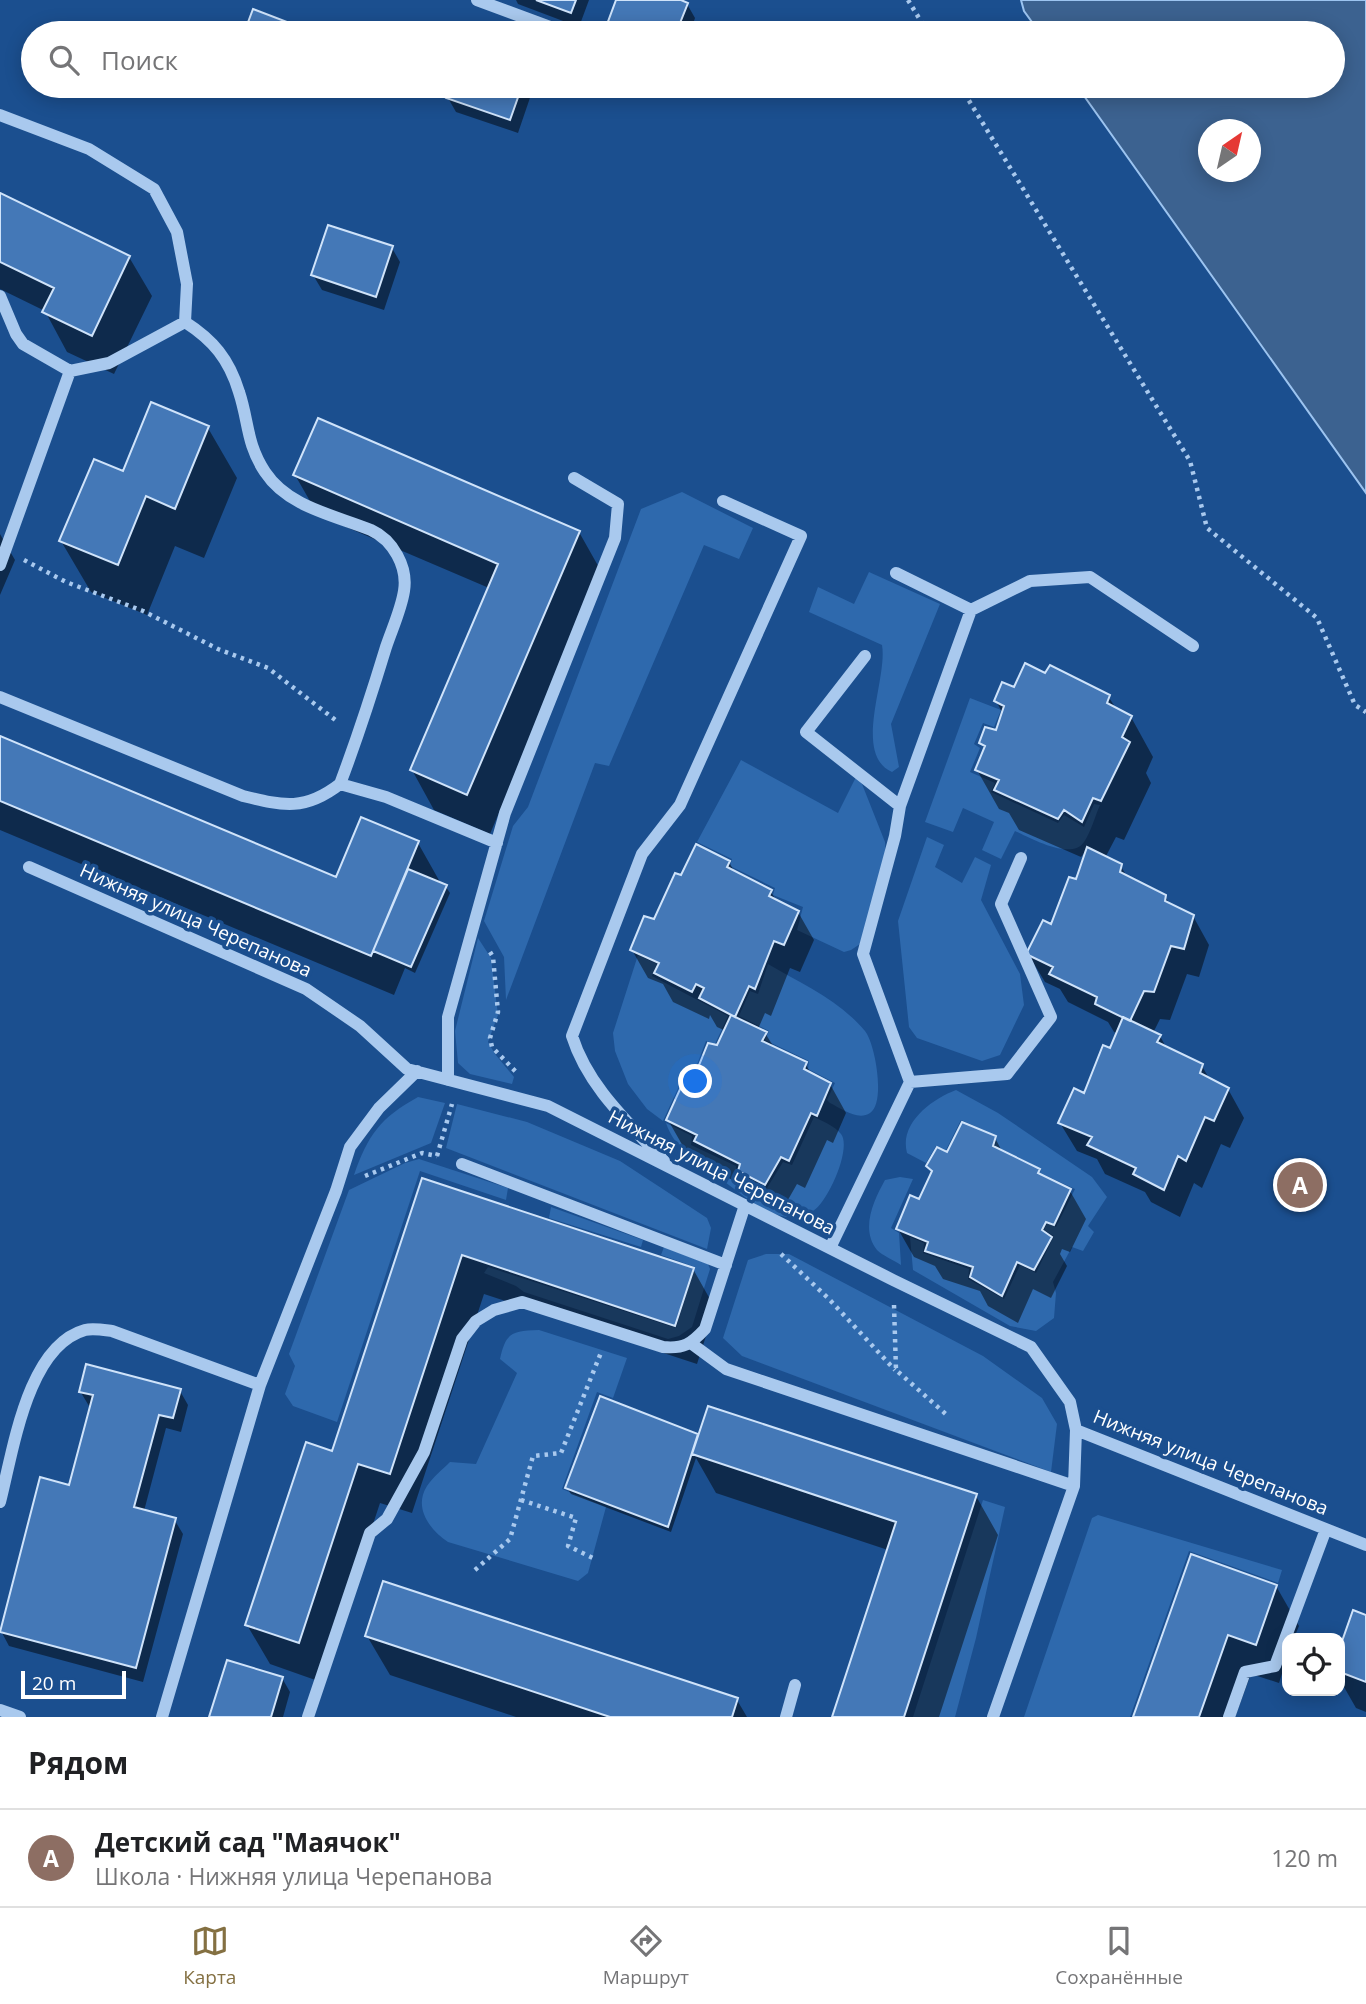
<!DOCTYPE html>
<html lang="ru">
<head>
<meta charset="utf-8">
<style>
  body { margin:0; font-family:"Open Sans",sans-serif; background:#f6f6f6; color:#202124 }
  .controls { position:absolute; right:21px; bottom:21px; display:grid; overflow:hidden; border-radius:14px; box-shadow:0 4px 18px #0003 }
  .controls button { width:63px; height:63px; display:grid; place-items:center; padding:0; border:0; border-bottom:2px solid #e0e0e0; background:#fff; color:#202124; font:35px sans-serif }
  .compass { position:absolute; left:1198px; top:119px; width:63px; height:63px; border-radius:50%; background:#fff; box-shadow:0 4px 18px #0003; rotate:34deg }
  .scale { position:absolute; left:21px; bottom:18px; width:105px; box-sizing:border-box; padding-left:7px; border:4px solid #fff; border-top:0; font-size:19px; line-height:24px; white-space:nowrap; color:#fff; -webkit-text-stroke:5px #1b4f8f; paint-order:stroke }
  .you { position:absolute; left:696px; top:1082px; width:24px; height:24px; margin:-18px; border:5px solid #fff; border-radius:50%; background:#1a73e8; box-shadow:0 0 0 10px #1a73e833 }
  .badge { display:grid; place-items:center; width:46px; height:46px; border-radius:50%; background:#847042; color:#fff; font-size:23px; font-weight:700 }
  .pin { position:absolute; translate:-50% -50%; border:4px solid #fff; box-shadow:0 2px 7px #0006 }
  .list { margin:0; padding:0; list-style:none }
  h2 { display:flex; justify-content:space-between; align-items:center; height:91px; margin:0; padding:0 28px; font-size:30px }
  h2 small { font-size:23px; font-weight:400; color:#757577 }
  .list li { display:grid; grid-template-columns:46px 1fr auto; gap:21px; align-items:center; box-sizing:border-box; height:98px; padding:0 28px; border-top:2px solid #e0e0e0 }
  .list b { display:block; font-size:26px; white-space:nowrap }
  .list p { margin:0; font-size:23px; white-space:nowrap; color:#757577 }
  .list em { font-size:23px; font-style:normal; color:#757577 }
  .icon { flex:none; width:38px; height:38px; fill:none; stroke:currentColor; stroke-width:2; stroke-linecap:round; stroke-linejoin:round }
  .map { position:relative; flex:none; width:1366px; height:1717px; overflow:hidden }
  .search { position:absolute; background:#fff; box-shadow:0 4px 18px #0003; left:21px; right:21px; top:21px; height:77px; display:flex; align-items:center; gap:18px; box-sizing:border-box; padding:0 24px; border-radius:38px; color:#757577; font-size:26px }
  .sheet { height:189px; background:#fff }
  nav { display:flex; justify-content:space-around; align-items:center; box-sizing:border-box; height:98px; border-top:2px solid #e0e0e0; background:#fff; font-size:19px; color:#757577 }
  nav a { display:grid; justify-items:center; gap:4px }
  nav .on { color:#847042 }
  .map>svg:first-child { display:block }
</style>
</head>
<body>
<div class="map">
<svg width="1366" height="1717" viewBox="0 0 1366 1717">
  <rect width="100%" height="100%" fill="#1b4f8f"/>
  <path fill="#2e69ad" d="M682,492L753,528L739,559L704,545L609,766L595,763L506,1000L504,957L484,921L513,826L528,807L641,509Z
    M869,572L940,604L891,724L899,767L892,772C852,754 888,679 882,645L809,612L818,587L854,604Z
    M970,698L1001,710L994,727L983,723L974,744L980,748L970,772L995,783L991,792L1058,823L1064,815L1084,827L1094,804L1100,805C1095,816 1091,832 1084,842C1071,861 1031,838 1015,831L1001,859L982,850L994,822L963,808L953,832L925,822Z
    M741,760L838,813L856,777L862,784L885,842L886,859L860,944L851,950L844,952L797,930L803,907L773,895L775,888L730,866L732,859L697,842Z
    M927,837L944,845L935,867L962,883L975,857L991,865L981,900L1020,974L1024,1005L1000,1055L982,1061L917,1038L909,1027L898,921Z
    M478,938L491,958L498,1015L488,1042L495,1054L514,1077L512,1084L470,1074L458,1063L455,1031Z
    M638,955L657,964L652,976L728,1016L715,1044L706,1041L688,1088L680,1084L663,1121L647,1109L628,1084L615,1051L613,1033Z
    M768,964C802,984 839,1000 865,1031C875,1043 886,1103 870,1113C858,1121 842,1109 830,1103L827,1100L835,1083L808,1069L809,1061L765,1040L769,1031L739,1016L750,991L758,994Z
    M956,1090L998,1113L1092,1177L1107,1197L1088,1226L1094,1232L1083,1251L1072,1247L1053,1282L1056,1293L1054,1318L1036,1331L1010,1326L913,1270L910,1237L924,1243L923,1253L969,1269L968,1279L1004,1299L1020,1265L1036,1273L1054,1236L1044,1230L1047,1223L1056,1227L1075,1189L1040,1173L1041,1169L995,1146L997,1136L961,1120L946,1150L936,1146L926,1163L907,1153C899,1123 932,1099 956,1090Z
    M418,1097L445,1103L431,1143L354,1175C368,1135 380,1118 418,1097Z
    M457,1104L527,1122L620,1161L707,1218L711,1228L707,1249L446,1148Z
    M814,1117C822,1121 835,1126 841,1134C852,1148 828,1202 813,1211C807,1215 793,1217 787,1217C762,1214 741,1193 722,1180C700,1165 675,1150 666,1123L692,1136L691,1145L736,1166V1175L767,1188L783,1162L792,1165Z
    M419,1159L508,1188L506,1200L420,1171L337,1422L293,1406L285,1394L295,1366L289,1354L349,1190L405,1163Z
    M900,1177L913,1179L891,1228L899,1233L901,1265C894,1260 883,1256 877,1250C860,1229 874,1200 885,1180Z
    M551,1207L643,1240L641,1247L549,1218Z
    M664,1247L708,1264L710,1269L692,1327L679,1336L668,1339L524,1292L516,1286L484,1273L488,1267L676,1328L695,1267L661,1255Z
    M766,1254H789L983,1356L1042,1398L1057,1424L1051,1472L742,1356L723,1338L748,1260Z
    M539,1330L627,1358L613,1398L597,1392L562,1489L606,1507L588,1573L578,1581L448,1542C430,1530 413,1508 427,1486C433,1477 443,1469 450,1462L476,1464L517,1373L500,1359C506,1332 512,1331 539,1330Z
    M983,1500L1005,1507L976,1638L955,1717H913Z
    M1098,1515L1282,1570L1278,1583L1189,1551L1130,1717H1024L1092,1518Z"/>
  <path fill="#3c6290" stroke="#9cc4f0" stroke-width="2" fill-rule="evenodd" d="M1021,0H1366V493L1077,86H1333V33H1040L1024,11ZM1208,130H1250V172H1208Z"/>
  <path fill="#0007" d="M516,0H589L579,27L518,4Z
    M618,0H677L687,4L695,18L690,33H611L608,27Z
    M254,12L294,26L298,33H246Z
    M262,86H286L283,93Z
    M452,86H534L518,133L456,112L448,98Z
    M0,195L129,257L152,296L114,374L67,352L45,311L0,289Z
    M392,248L400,262L384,310L322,290L313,275Z
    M208,428L237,478L204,558L175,546L147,615L91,592L61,541L124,473Z
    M295,475L579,532L601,571L490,834L434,810L412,770L489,588L318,515Z
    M0,534L15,560L0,595Z
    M1045,676L1108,696L1117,710L1131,717L1153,757L1146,773L1151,783L1124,840L1116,837L1105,858L1120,865L1128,878L1165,896L1170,905L1193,916L1209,945L1199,977L1187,974L1170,1020L1160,1019L1153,1033L1160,1036L1167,1049L1202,1066L1210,1080L1228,1089L1244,1118L1230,1148L1221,1144L1202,1188L1194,1183L1180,1217L1151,1202L1145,1192L1105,1174L1097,1159L1077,1151L1060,1123L1085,1095L1111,1050L1118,1034L1114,1032L1108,1022L1068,1002L1060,989L1045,982L1028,954L1052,926L1077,881L1088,848L1081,857L1019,830L1009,813L999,809L977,770L986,750L981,742L997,732L1003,714L996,701Z
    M0,738L337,879L418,843L440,882L439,884L446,887L450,893L415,973L405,968L394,995L0,830Z
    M729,862L735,873L771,892L777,902L798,912L814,940L800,972L790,968L771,1016L765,1013L758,1029L765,1033L775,1049L805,1063L812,1076L830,1084L846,1113L833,1143L827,1140L805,1188L797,1184L781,1212L756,1199L749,1188L712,1170L705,1159L684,1148L668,1120L690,1092L726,1031L717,1027L710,1015L709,1019L673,1002L663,984L648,978L632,950L655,921L682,877Z
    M995,1138L1003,1153L1038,1171L1042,1177L1070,1191L1086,1219L1070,1252L1062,1249L1060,1254L1067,1266L1051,1298L1033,1289L1018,1323L988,1306L980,1291L943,1279L935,1266L914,1257L898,1229L920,1201L932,1174L928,1166L947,1154Z
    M423,1180L693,1269L715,1308L697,1364L484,1294L412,1513L380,1503L321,1682L270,1664L247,1625L333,1453Z
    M80,1391H180L188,1405L181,1432L166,1428L144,1511L174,1519L183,1534L143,1682L9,1646L1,1631L70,1487L92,1406H89Z
    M697,1435L699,1439L976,1496L998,1535L939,1717H834L888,1550L716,1493L696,1458L671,1532L571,1494L567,1488Z
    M1276,1586L1299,1626L1294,1638H1287V1658L1279,1683L1251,1674L1235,1717H1135Z
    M1354,1612L1366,1617V1712L1356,1708L1340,1680V1652Z
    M367,1636L737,1700L747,1717H516L390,1675Z
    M282,1678L290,1692L283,1717H211Z"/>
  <path fill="#4478b7" stroke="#cfe3fa" stroke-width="2" d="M536,0H576L571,13Z
    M616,0H681L688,3L676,33H622L606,27Z
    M253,9L295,25L292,33H244Z
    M450,86H522L510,120L446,98Z
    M0,193L130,256L92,336L42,312L54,288L0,262Z
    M328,225L393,246L376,297L311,275Z
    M151,402L209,426L175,509L146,496L118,565L59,541L94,459L123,471Z
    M318,418L580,531L467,795L410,770L498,564L293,475Z
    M1025,663L1045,673L1050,665L1110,695L1107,703L1132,716L1122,737L1130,742L1101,801L1093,798L1082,822L1064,810L1058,819L994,790L999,780L975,770L985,746L979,743L985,727L996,730L1004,706L994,701L1002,682L1014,687Z
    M0,736L336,877L361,817L419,841L371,956L0,801Z
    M696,844L730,861L727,867L772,890L769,896L799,911L784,945L774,941L755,989L749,986L735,1017L699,998L704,988L696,984L692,992L654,973L659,963L630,950L644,916L654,919L675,873L681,875Z
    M1087,847L1122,864L1120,872L1166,895L1165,901L1194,915L1184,949L1171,946L1154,992L1144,991L1130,1021L1095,1004L1097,997L1049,974L1053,967L1026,954L1043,920L1051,924L1069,877L1076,879Z
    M408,869L447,885L411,967L373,951Z
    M731,1015L767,1032L762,1041L807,1062L804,1069L831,1083L817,1116L811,1113L789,1161L781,1157L765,1185L738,1171L740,1164L694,1141L697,1135L666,1120L681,1087L689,1090L708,1043L717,1045Z
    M1123,1017L1161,1035L1157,1042L1203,1064L1200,1073L1229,1088L1214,1121L1205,1117L1186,1161L1178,1156L1164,1190L1133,1174L1136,1168L1087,1145L1092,1137L1058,1123L1074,1088L1084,1093L1103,1045L1110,1048Z
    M962,1122L996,1136L993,1146L1040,1169L1038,1173L1071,1189L1054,1225L1046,1222L1042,1230L1052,1237L1034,1270L1017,1262L1002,1296L970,1277L973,1267L925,1251L928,1242L896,1229L910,1195L919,1199L932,1171L926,1166L937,1147L947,1152Z
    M422,1178L694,1268L675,1326L462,1255L390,1474L358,1464L299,1643L245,1625L306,1442L332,1451Z
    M86,1364L181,1389L173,1418L159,1415L134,1507L176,1518L136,1668L0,1632L40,1477L69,1485L93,1395L79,1392Z
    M600,1396L698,1434L668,1527L565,1488Z
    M708,1406L977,1494L904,1717H832L896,1522L692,1454Z
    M1191,1554L1277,1585L1256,1645L1228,1635L1199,1717H1133Z
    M383,1581L738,1698L732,1717H610L365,1636Z
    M1353,1610L1366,1615V1682L1340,1672V1647Z
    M227,1660L283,1677L271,1717H209Z"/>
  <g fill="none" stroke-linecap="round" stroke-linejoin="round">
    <path stroke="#a9c9ee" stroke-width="4.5" stroke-dasharray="3.5 5" stroke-linecap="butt" d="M908,0L928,33
      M960,86L1190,461L1207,528L1317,618L1355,705L1366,712
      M24,560L66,582L143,611L218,649L268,668L338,722
      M490,952L493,957L498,1012L490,1038L492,1047L516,1072
      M437,1156L452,1104
      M365,1176L422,1153L437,1156
      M781,1254L828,1298L895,1370
      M894,1305L896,1370L948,1416
      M521,1500L576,1518L568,1546L593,1558
      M475,1570L510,1539L533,1456L561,1453L602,1350"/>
    <path stroke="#a9c9ee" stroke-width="12" d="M477,0L566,33
      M0,115L89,149L154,189L177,232L187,284L185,322C213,340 229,359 239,392C249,422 246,443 265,472C288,507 334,515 371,530C393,540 408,567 404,591C401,610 392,629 386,647C372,693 357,739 340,784L386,797L497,843
      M0,296L16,334L23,344L70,371L109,363L185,322
      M0,565L70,371
      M896,573L971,610L1030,581L1090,577L1193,646
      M865,656L806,732L900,806
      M0,697L243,796C284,806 305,811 340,784
      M29,867L306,989L360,1026L407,1069L548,1106L893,1280L1031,1347L1070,1402L1076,1430L1366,1545
      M448,1080V1017L505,813L615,538L618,504L574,478
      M910,1082L1007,1074L1051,1017L1001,904L1021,858
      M664,1161C629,1123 588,1087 572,1036L642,854L680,805L801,536L723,501
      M462,1164L726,1265
      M830,1248L910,1082L863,954L895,836L900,806L971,610
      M692,1344L726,1369L1074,1486
      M0,1502C13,1452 27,1346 85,1330C93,1328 104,1330 112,1331L260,1385
      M0,1710L20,1717
      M162,1717L260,1385L336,1191L350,1147L379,1108L417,1071
      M308,1717L370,1533L387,1519L424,1452L462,1339L476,1321L494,1310L522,1302L663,1347C684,1349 691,1344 705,1329L745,1205
      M786,1717L795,1685
      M993,1717L1074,1486L1076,1430
      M1229,1717L1245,1672L1275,1666L1326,1529"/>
  </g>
  <g text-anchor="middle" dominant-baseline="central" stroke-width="7" stroke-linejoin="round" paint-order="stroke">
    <g font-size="19" fill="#fff" stroke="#1b4f8f">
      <text transform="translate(196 920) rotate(24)">Нижняя улица Черепанова</text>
      <text transform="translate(722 1172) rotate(27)">Нижняя улица Черепанова</text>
      <text transform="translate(1211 1462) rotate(22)">Нижняя улица Черепанова</text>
    </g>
  </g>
</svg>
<div class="controls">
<button><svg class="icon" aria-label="locate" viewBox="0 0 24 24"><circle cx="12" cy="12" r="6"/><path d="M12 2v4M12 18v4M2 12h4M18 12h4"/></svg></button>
</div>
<svg class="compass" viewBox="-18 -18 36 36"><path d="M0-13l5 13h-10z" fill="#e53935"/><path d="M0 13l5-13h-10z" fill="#757577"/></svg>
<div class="scale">20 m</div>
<div class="you"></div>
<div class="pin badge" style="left:1300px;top:1185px;background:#8d6e63">A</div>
<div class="search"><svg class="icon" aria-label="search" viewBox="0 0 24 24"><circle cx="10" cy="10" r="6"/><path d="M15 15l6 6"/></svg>Поиск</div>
</div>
<section class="sheet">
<h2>Рядом<small></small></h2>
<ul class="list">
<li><span class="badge" style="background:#8d6e63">A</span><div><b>Детский сад &quot;Маячок&quot;</b><p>Школа · Нижняя улица Черепанова</p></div><em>120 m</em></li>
</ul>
</section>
<nav>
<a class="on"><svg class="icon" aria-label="map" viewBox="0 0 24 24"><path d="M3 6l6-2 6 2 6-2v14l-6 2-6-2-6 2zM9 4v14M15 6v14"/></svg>Карта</a>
<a><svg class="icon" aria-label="directions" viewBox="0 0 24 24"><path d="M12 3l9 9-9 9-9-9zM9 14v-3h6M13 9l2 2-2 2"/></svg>Маршрут</a>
<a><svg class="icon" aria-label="saved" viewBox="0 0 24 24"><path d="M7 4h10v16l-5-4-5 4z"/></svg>Сохранённые</a>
</nav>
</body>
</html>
